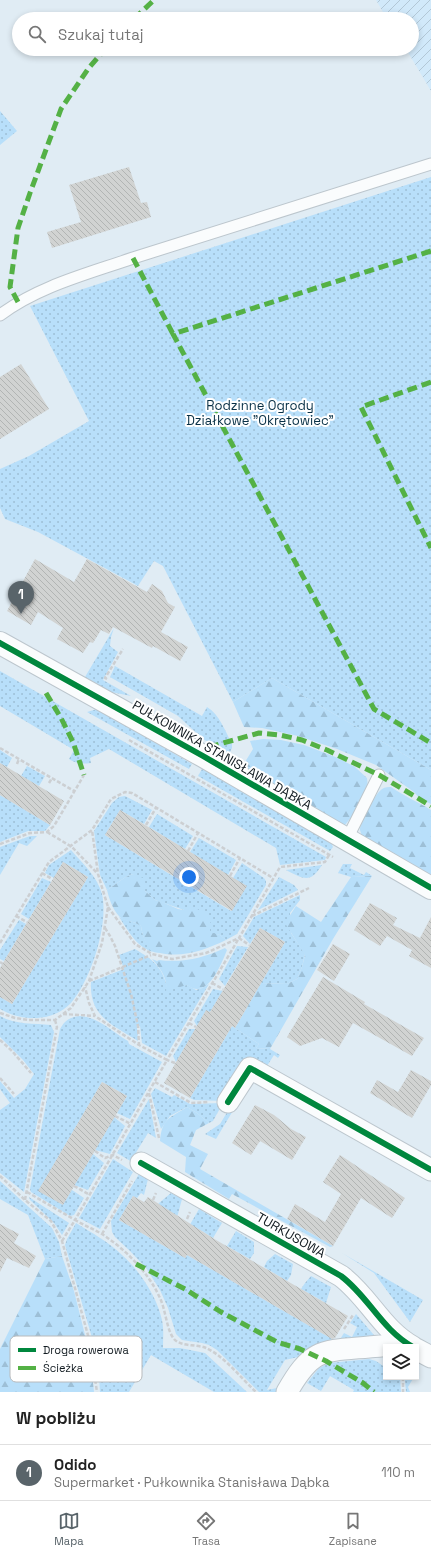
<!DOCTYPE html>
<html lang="pl">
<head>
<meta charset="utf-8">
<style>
  body { margin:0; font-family:"Space Grotesk",sans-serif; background:#f6f6f6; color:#222 }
  .controls { position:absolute; right:12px; bottom:12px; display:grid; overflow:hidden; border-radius:0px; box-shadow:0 2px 6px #0003 }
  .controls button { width:36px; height:36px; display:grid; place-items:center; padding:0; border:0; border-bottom:1px solid #e0e0e0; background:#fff; color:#222; font:20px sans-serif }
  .you { position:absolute; left:189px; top:877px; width:14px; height:14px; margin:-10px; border:3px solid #fff; border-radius:50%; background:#1a73e8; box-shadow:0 0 0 6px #1a73e833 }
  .badge { display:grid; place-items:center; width:26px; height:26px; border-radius:50%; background:#59646a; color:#fff; font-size:13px; font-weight:700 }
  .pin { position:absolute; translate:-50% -33px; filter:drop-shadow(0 1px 2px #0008) }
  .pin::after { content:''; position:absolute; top:21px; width:14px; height:12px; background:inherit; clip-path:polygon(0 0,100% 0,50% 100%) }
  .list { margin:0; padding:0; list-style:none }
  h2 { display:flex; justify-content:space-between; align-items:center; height:52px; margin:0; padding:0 16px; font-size:17px }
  h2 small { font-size:13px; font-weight:400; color:#767676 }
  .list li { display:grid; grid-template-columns:26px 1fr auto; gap:12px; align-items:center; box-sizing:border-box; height:56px; padding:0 16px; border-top:1px solid #e0e0e0 }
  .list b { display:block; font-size:15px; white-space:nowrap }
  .list p { margin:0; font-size:13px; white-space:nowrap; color:#767676 }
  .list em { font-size:13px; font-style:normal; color:#767676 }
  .icon { flex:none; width:22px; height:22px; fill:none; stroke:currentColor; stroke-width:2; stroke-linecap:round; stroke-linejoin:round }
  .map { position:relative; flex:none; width:431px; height:1392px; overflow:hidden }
  .search { position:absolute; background:#fff; box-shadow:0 2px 6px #0003; left:12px; right:12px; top:12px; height:44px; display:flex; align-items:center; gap:10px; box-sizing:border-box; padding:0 14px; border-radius:22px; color:#767676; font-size:15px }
  .sheet { height:108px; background:#fff }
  nav { display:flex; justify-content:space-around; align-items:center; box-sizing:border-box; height:56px; border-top:1px solid #e0e0e0; background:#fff; font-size:11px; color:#767676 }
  nav a { display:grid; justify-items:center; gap:2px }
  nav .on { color:#59646a }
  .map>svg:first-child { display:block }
</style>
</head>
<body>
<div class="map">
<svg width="431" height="1392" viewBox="0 0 431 1392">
  <defs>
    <pattern id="industrial-furrows" width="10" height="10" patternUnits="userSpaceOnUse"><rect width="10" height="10" fill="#d1e9fa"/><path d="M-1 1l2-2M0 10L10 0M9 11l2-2" fill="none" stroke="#b2c7d6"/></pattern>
    <pattern id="green-dots" width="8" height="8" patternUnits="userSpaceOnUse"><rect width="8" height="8" fill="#b8dffa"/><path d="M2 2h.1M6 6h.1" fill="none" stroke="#9dbfd6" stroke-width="1.8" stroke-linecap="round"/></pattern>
    <pattern id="forest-firs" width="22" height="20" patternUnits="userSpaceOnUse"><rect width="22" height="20" fill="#b8dffa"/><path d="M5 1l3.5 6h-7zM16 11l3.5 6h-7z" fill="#9dbfd6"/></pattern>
    <pattern id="building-back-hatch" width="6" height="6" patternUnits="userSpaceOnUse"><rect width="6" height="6" fill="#d1d3d2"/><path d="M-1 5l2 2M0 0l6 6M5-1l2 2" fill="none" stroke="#b2b5b4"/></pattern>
  </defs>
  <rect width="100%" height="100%" fill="#e0ecf4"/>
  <path fill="url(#industrial-furrows)" d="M376,0H431V91L406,49H412V19H387Z"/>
  <path fill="url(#green-dots)" d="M0,111L17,131L0,145Z
    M431,177V770L272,678L233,702L163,566L154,561L138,586L38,532L5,519L0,508V469L29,456L89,421L30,306Z
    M114,628L111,637L110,646L118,652L103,680L131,696L111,692L85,677Z
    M115,666L202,716L207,707C220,715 225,731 232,744V748L230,752L224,754L222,757L212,751L215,747L214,745L203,739L178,716L110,677Z
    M0,671L326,857L325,860L280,865L276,848L109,749L90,758L91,763C82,764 77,764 69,759L74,750L0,706Z
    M97,709L192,764L189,769L87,712Z
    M0,750L12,758L7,767L0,763Z
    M27,766L45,776L39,786L21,776Z
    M202,769L331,842L333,847L330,851L198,776Z
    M0,795L50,825L45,831H28L0,842Z
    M125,796L152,810L144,824L120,810L105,835L231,911L233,878L242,863L264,878L266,881V885L237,934L226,940L220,935L210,933V922L184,910L155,900L145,891L133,874C123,877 117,884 107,890L100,875L94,831L112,803L119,797Z
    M157,814L193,836L185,849L149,827Z
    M30,836H37L27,846L19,843L0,875V847Z
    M199,838L236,860L228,875L190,852Z
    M71,850C83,864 97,876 102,894C109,924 91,980 71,1003C53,1022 22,1022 0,1009V997L12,1004L88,877L63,862L54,878L45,873L49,865Z
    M343,864H352L350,868L364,875L366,872L372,876L351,877L338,873Z
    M322,865C310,884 304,879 286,870Z
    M279,877L294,885L298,890L258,910Z
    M42,878L51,882L29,919L21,914Z
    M300,895V900L290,913L291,933L305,954L302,967L297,979L287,984L261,983L285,942L260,928L250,944L243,936L254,917Z
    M119,917C126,921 134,921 141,926C142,934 146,946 153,952C136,947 128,930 119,917Z
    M19,920L26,924L4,961L0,959V950Z
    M237,946L248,947L225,986L219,979Z
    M135,949C153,960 162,966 167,987L187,985L196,990L202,988L209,984L166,1056L142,1043L140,1026L137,1027L138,1041C113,1025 89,1017 91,982L124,969L119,955Z
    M213,989L223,991L210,1012L197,1026L194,1021Z
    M0,1016C16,1025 34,1023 51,1025L54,1032L24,1192L0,1173V1110L10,1103L0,1089V1081L14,1098L25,1089L34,1074L23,1060L0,1037Z
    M80,1016C98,1017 113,1032 128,1041L129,1044L162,1062L130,1119L117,1113L127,1096L102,1082L39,1190H72L84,1198L74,1215L70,1216L31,1192L30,1189L60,1029C65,1020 70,1017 80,1016Z
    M232,1026L259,1044L256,1048L270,1049L280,1055L278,1058L274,1055L267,1066L251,1057L225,1101L194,1100L190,1098Z
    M189,1029H196L176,1062L173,1056Z
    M246,1081L249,1084L216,1139L205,1134L220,1124Z
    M155,1088L172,1097L174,1095L190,1104L223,1103L213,1121L209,1123L197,1113L187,1107L170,1116L161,1129L151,1094Z
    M149,1099L156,1138L148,1133L132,1159L137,1165L117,1153Z
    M114,1117L125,1126L110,1154L95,1150Z
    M93,1154L104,1163L88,1190L74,1185Z
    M113,1159L133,1172L100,1229L79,1218Z
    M139,1174L148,1179L144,1195L141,1193L137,1198L133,1196L119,1220L185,1258L187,1255L334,1340L307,1355L285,1360L267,1390L282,1387L279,1392H259L217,1350L209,1345L202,1343L182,1340L176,1334L168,1308L160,1290L146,1268L130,1251L115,1237L112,1232L111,1221Z
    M0,1181L52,1228L59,1242L62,1256L45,1259L28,1215L0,1199Z
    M171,1193L182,1199L178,1214L175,1220L155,1209L159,1203Z
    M29,1197L69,1223L62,1235L54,1223L30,1200Z
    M199,1209L222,1223L213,1238L202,1231L188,1228Z
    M76,1223C92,1233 109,1242 122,1255C140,1271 157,1297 162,1320C164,1329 163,1339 163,1348H180L205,1353L247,1392H214L151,1355L129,1392H100L98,1361L95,1348L65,1245L67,1239Z
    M236,1231L254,1242V1253L250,1259L227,1246Z
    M342,1253L423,1300L410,1322L374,1273Z
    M275,1254L293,1264L291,1275L287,1281L264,1267L267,1261Z
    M311,1276L331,1287L326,1303L301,1289L305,1283Z
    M356,1314L379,1341L337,1344L344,1333L352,1337L357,1327L350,1323Z
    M369,1359L376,1361L386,1368V1377H400L401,1392H353L354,1390L330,1376L321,1391L307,1383L319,1368L329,1363Z
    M407,1377H414L408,1387L410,1392H406L405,1380Z"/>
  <path fill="url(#forest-firs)" d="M272,678L431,770V804L420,799L414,792L376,765L337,749L298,736L262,728L244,727L233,702Z
    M263,739L281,740L304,745L338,758L355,767L367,778L368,788L353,815L345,825L341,824L246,768L245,762L253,749L250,741Z
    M391,787C404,796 418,802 431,810V876L362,836C362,836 360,830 360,830C360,821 375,794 382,789C385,787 389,787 391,787Z
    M133,874L143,878L145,891L155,900L162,902L178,909L184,910L194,907L213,919L210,923V932L220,935L226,940C205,950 184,958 160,953C157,953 152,952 149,949C145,943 142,933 141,926C135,922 132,922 125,920C115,917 109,899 107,890C117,884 123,877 133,874Z
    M372,876L333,939L270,1049L256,1048L259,1044L235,1028L261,983L287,984L297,979L302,967L305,955L285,923L296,906L321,922L351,877Z
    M225,948L227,950C221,965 207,1001 187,985L166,991C168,978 160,968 152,959L157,961L159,960C182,963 204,958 225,948Z
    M187,1107L197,1113L209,1123L196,1130L190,1145L208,1154L200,1169L333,1246L330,1247L232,1194L229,1199L185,1172L186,1157L160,1141C162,1118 170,1118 187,1107Z
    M62,1256L74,1291L90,1355L94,1392H0V1349L45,1259Z"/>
  <path fill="url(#building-back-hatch)" d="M129,167L141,203L147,202L151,217L52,248L47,232L81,222L69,185Z
    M21,364L49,409L0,439V377Z
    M35,559L74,582L87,559L147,592L152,584L162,591L168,603L175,607L161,632L188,647L180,661L153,646L152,648L113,627L109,634L101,630L93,643L90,642L83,653L57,639L63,628L38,612L31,625L7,611Z
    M0,763L64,801L50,825L0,795Z
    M120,810L247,886L232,911L105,835Z
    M63,862L88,877L12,1004L0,997V968Z
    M370,903L397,918L393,925L420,938L431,917V968L409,956L412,950L387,936L380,946L354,930Z
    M260,928L285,942L235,1028L232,1026L190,1098L164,1083L206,1010L210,1012Z
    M333,944L350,954L334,981L317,970Z
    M323,977L365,1002L364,1004L424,1038L412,1056L353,1023L339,1047L322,1038L300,1046L287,1037Z
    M411,1070L431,1081V1085L412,1118L370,1093L377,1080L398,1092Z
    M102,1082L127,1096L63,1205L38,1191Z
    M255,1105L274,1115L291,1129L306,1137L292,1160L260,1141L251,1155L232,1143Z
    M340,1155L405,1198L392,1218L361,1198L333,1246L287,1219L295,1204L325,1222L341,1194L323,1182Z
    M133,1196L144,1202L148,1197L216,1240L348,1316L335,1338L332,1339L187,1255L185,1258L119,1220Z
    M0,1224L19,1234L14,1243L36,1256L29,1268L7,1258L0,1272Z"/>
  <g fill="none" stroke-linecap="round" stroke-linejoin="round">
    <defs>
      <path id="lane" d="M0,315C39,286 87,274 133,258L431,164
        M347,839L379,775"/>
      <path id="street" d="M228,1102L250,1068L431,1170
        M141,1163L341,1276C369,1297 381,1329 413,1347
        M416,1349L431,1357
        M287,1392C312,1348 322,1351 369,1347C381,1346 392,1346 402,1341"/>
      <path id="secondary" d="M0,643L203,756L431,888"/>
    </defs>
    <use href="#lane" stroke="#bcc6cd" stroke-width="13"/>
    <use href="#street" stroke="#bcc6cd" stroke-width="23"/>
    <use href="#secondary" stroke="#bcc6cd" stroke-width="24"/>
    <path stroke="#cccfd2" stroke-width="2.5" stroke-dasharray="4 2" stroke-linecap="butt" d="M107,679L105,678L123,649
      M129,740L333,857
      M0,748L74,791
      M17,764L19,759
      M49,783L52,778
      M146,825L156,808
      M47,832L72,847L97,873
      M0,844L30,833L47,832L54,826L84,775
      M188,851L198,833
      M42,873L52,879
      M230,876L240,858
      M108,907L135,944L152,954L172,959L206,953L239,938L280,867L325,862L329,855
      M16,916L27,922
      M252,916L309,888
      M105,928L110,936L115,946L131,994L138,1026L139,1045
      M0,943L49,862L92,830L111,799L125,792L132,793L273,878
      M0,962L3,964
      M89,981L151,955
      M212,983L223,989
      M0,1013L15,1018L29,1020H55L71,1008L89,981L102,943L108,907L98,874L92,830
      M63,1014L95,1016
      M55,1020L57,1027L56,1031
      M189,1023L196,1027
      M0,1040L12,1051L31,1073
      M175,1063L167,1060L239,938L249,945
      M0,1078L14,1094
      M155,1082L191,1103L209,1102
      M149,1093L159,1138
      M115,1116L131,1124
      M95,1151L105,1158L113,1155L122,1160
      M0,1176L25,1200L51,1221L62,1241L89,1339L97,1392
      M74,1186L90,1195
      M27,1192L75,1220L167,1060L139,1045L95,1016L89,1003L85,987
      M25,1200L56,1033
      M153,1200L156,1193
      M187,1219L190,1212
      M102,1234L132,1181
      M62,1241L75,1220C84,1225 93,1229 102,1234C125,1249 148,1272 159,1296C166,1309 166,1329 174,1339C181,1347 197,1344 206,1348C224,1356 241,1378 256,1392
      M344,1329L353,1315
      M403,1377V1392"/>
    <use href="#lane" stroke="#fafcfd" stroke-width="11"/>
    <use href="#street" stroke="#fafcfd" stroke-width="21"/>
    <use href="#secondary" stroke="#fafcfd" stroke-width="22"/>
    <path stroke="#54b145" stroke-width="5" stroke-dasharray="10 5" stroke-linecap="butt" d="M134,19L154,0
      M431,251L173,334L374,709L431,743
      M133,258L173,334
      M18,302L10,287L18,228L30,193L61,109L88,69L105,49
      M431,382L361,407L431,548
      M46,693L61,718L73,742L84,775
      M209,747L259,733L280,735L302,740L327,750L379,775L431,806
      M136,1264L185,1289L221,1312L277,1342L300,1349L326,1361L363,1383L374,1392"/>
    <defs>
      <path id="cycleway" d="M0,643L203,756L431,888
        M228,1102L250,1068L431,1170
        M141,1163L341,1276C369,1297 381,1329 413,1347"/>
    </defs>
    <use href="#cycleway" stroke="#fff" stroke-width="8"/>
    <use href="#cycleway" stroke="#00873e" stroke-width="6"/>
  </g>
  <g text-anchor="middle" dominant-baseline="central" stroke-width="4" stroke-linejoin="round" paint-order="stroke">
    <g font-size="13" fill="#083046" stroke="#fff">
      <text x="260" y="405">Rodzinne Ogrody<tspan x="260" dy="15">Działkowe "Okrętowiec"</tspan></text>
    </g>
    <g font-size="13" fill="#111a20" stroke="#fff">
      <text transform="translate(222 755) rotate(30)">PUŁKOWNIKA STANISŁAWA DĄBKA</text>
      <text transform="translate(291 1235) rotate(30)">TURKUSOWA</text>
    </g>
  </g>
  <rect x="10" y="1336" width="132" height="46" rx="6" fill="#fff" stroke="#b8babc" stroke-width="1"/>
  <rect x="18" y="1348" width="18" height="4" fill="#00873e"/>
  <rect x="18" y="1366" width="18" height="4" fill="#54b145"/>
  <g font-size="11" fill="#111a20">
    <text x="43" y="1354">Droga rowerowa</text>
    <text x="43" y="1372">Ścieżka</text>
  </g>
</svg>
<div class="controls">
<button><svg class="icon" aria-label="layers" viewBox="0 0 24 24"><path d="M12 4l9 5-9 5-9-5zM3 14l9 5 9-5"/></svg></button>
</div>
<div class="you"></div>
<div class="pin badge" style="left:21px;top:614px">1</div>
<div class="search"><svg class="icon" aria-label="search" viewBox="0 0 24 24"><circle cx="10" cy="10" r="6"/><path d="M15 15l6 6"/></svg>Szukaj tutaj</div>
</div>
<section class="sheet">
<h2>W pobliżu<small></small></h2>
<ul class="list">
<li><span class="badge">1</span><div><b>Odido</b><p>Supermarket · Pułkownika Stanisława Dąbka</p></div><em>110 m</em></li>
</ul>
</section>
<nav>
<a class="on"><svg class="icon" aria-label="map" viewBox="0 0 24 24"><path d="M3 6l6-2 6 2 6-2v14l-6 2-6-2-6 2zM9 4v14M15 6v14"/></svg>Mapa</a>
<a><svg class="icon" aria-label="directions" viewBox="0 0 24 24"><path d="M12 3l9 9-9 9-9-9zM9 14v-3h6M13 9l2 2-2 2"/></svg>Trasa</a>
<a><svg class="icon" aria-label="saved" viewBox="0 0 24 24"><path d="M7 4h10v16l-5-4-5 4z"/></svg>Zapisane</a>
</nav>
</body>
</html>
